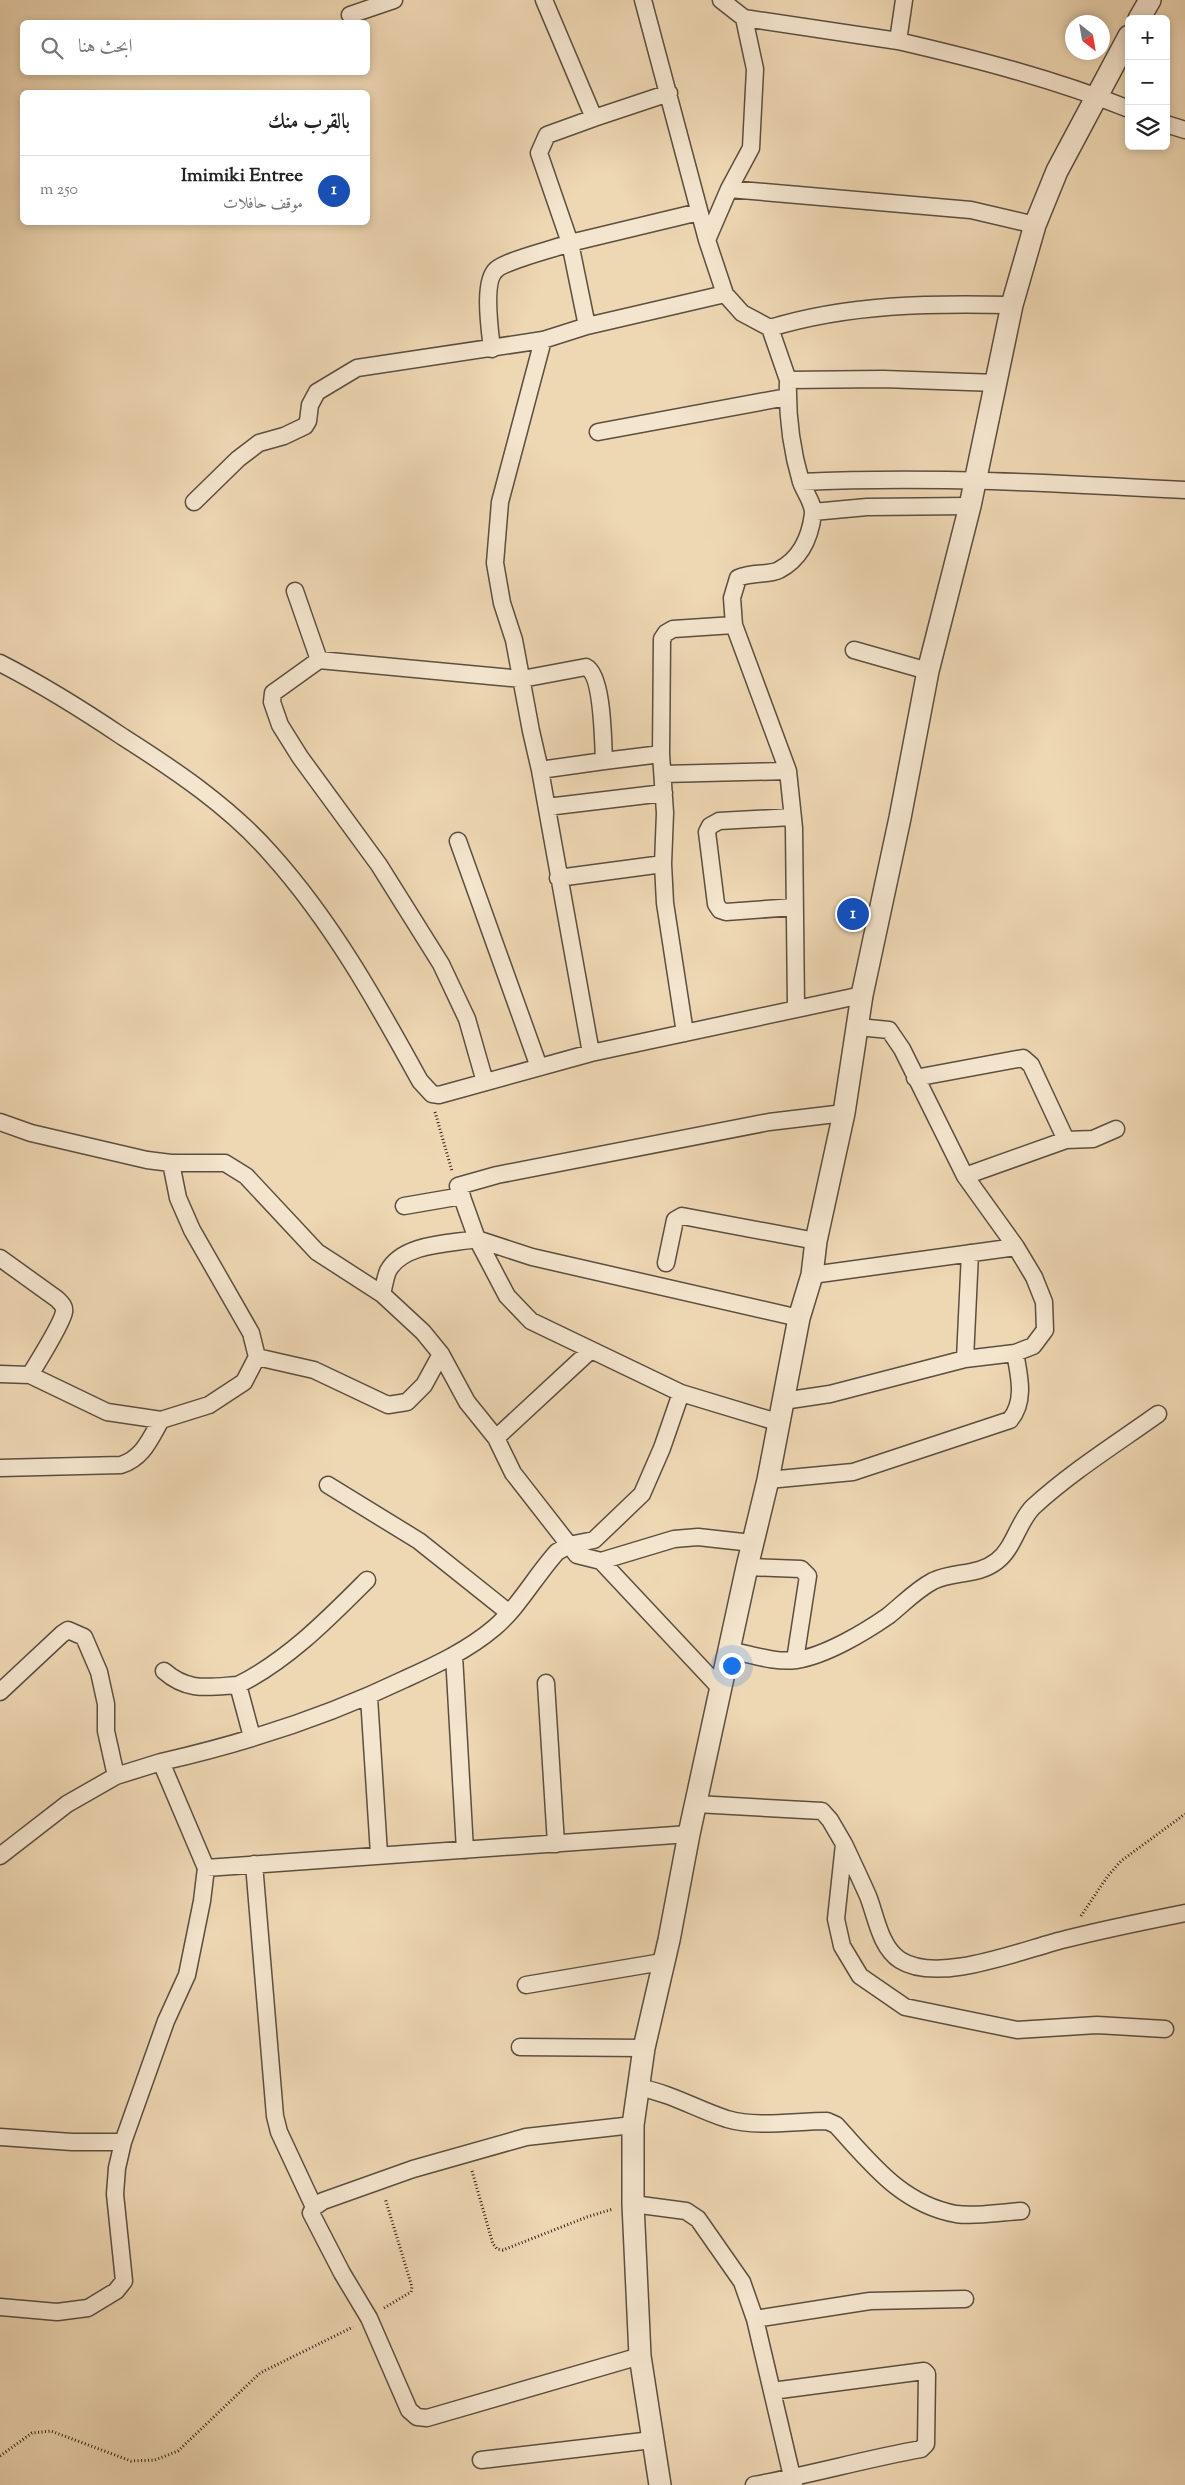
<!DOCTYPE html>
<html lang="ar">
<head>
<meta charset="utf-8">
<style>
  body { margin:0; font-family:"Sorts Mill Goudy",Amiri,serif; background:#f2f2f2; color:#222; direction:rtl }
  .controls { position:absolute; right:15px; top:15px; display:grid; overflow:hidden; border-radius:8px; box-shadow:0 2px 8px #0003 }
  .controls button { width:45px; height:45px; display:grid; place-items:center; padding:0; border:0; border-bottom:1px solid #e0e0e0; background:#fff; color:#222; font:25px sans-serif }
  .compass { position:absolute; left:1065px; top:15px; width:45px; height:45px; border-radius:50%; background:#fff; box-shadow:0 2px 8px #0003; rotate:149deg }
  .you { position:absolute; left:731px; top:1665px; width:18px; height:18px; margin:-12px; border:4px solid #fff; border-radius:50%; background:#1a73e8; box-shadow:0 0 0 8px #1a73e833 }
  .badge { display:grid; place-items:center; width:32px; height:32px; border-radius:50%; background:#ea580c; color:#fff; font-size:16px; font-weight:700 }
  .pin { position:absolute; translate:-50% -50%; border:2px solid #fff; box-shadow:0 1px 5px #0006 }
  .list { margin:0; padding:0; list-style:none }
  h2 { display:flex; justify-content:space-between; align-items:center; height:65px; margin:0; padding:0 20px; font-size:21px }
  h2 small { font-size:16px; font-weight:400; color:#767676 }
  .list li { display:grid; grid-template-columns:32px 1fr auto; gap:15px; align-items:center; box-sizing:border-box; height:70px; padding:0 20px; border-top:1px solid #e0e0e0 }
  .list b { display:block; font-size:19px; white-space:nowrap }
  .list p { margin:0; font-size:16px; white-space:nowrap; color:#767676 }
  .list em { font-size:16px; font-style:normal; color:#767676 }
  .icon { flex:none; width:28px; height:28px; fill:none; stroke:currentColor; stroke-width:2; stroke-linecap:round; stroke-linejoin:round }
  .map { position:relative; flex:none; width:1185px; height:2485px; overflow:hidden; direction:ltr }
  .search { position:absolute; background:#fff; box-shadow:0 2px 8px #0003; left:20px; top:20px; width:350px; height:55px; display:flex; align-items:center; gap:12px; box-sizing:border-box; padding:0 18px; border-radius:8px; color:#767676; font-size:19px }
  .panel { position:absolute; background:#fff; box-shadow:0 2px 8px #0003; left:20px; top:90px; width:350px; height:135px; border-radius:8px; direction:rtl }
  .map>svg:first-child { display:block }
</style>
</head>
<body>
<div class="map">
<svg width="1185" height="2485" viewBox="0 0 1185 2485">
  <rect width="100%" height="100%" fill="#eed7b3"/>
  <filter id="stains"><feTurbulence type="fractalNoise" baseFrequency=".004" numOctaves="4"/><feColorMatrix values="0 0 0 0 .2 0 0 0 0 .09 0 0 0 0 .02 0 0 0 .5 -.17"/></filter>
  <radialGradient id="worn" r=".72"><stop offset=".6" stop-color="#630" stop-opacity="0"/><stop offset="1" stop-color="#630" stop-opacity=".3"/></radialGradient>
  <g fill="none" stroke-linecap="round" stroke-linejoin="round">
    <defs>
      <path id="minor" d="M544,0L594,118L669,93
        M643,0L707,240L725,294L742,313L770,328L788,380L883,379L997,383
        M721,0L744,18L898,41
        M904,0L898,41C976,59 1054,79 1129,109
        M350,15L394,0
        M594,118L547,135L539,153L570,243L699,212
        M1166,124L1185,130
        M729,189L971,210L1035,225
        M707,240L729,189L751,148L755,69L744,18
        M770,328C849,304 931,303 1012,305
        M543,340L500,502L495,563L502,603L514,640L531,731L540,770L591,1053L862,995
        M492,349C490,331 482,280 497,269C508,260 553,249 570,243L587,326
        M598,432L787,397
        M801,482C929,476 1057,483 1185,490
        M194,502L238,459L259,443L284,436L305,426L308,421L310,405L317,392L357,368L543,340L587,326L725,294
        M813,512L867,507L970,506
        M295,591L319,660
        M734,625L788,771L794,828L796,1008
        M854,650L928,671
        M0,663C43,685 83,710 123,737C175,770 230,807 271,854C332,922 376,1001 420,1081L432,1094L439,1095L591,1053
        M604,761L661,754
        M663,774L788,771
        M547,807L664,793
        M792,817L719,821L710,826L707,832L716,904L720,910L726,912L794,907
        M458,841L539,1067
        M558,878L663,864
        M685,1033L665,903L663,864L665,813L661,754L662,639L666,633L673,629L734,625L732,598L738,578C752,572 770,575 779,570C800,559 810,538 813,514C814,504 804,491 801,482C791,448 787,415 788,380
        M915,1078L1023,1058L1031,1065L1066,1140
        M485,1082L467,1019L441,964L379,865L300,757L280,725L272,702L273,693L319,660L522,679L586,667C603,675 603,742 604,761L540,770
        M0,1122L31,1133L147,1160L171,1163H225L246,1176L317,1252L382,1294L423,1332L441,1354L467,1402L496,1438L513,1473L577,1555L601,1561L674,1539L698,1537L752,1543
        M965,1176L1066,1140L1093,1139L1116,1129
        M404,1206L462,1196
        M0,1258L57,1299C61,1303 65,1306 64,1312C62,1324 37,1363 30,1375L107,1412L161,1420L209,1405L244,1382L257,1357L251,1333L192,1230L178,1198L171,1163
        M666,1263L675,1220L682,1216L816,1241
        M812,1275L1016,1247
        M382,1294C384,1287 385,1278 388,1271C403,1243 449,1244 477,1239L507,1296L531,1321L681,1393L777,1422
        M799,1318L532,1257L477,1239L458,1186L497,1175L769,1122L844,1113
        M257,1357L314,1370L388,1405L407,1402L424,1385L441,1354
        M965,1359L970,1253
        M0,1374L30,1375
        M783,1401L830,1394L965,1359L1015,1353L1033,1346L1045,1330L1044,1302L1034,1277L1016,1247L965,1176L902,1049L889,1030L858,1027
        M496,1438L591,1350
        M0,1468L121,1465C143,1458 150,1439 161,1420
        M768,1480L853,1472L1010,1420C1026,1401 1019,1375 1015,1353
        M328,1485L419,1541L508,1612
        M601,1561L721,1689
        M747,1567L801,1569L808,1576L795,1660
        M729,1650C750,1654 775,1663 796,1660C825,1656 865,1632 888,1616C903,1604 916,1590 933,1581C954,1571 978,1576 997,1561C1014,1548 1018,1522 1033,1507C1071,1472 1116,1444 1158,1414
        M454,1655L465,1850
        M164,1671C188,1692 208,1687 238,1685
        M546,1683L556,1844
        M0,1692L62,1634L68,1630L84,1637L99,1672L106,1704V1731L116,1776
        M369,1697L379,1854
        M252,1737L238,1685C288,1660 328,1619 367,1580
        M161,1762C245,1743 328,1716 405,1679C436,1665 468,1650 494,1628C518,1608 536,1575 557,1552L569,1545L594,1540L642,1494L662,1448L681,1393
        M696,1804L822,1811L830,1820L844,1844L836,1919L842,1946L860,1976L905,2007L1017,2030L1097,2025L1165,2029
        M844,1844C852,1861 860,1878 868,1896C876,1916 880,1947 900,1960C939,1985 1024,1949 1066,1939C1105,1929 1145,1921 1185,1913
        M0,1856L67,1804L116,1776L161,1762L206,1868L202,1901L187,1975L166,2021L123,2142L117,2168L115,2194L124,2281L116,2291L88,2308L57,2312L0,2307
        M254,1864L275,2116L279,2132L314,2207
        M206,1868L689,1834
        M526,1985L662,1962
        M520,2047L644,2048
        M637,2087C671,2093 696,2109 727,2119C758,2128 795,2121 827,2121L836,2125C871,2163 901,2204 956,2214C976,2217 1000,2212 1021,2211
        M633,2125L526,2137L413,2169L323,2201L314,2207L311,2213L342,2273L369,2318L409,2410L417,2417L427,2418L640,2356
        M0,2137L72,2142H123
        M633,2204L686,2211L698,2219L742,2282L755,2319L794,2485
        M755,2319L870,2301L965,2299
        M481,2460L652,2440
        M754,2485C810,2475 865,2459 921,2449L926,2444L927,2374L924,2371L772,2391"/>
      <path id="tertiary" d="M1139,19L1150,0
        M660,2485L640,2356L633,2204V2125L644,2048L669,1940L689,1834L747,1567L768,1480L799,1318L812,1275L816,1241L844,1113L862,995L900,818L928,671L970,506L1012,305L1035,225L1057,171L1129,36"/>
    </defs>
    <use href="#minor" stroke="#5c4e41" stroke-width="19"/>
    <use href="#tertiary" stroke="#5c4e41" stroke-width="24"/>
    <path stroke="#2c201b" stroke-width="3" stroke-dasharray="1 2.5" stroke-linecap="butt" d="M435,1112L452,1171
      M1081,1916L1107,1877L1121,1861L1185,1814
      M472,2171L493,2244L497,2249L503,2250L587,2217L613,2209
      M384,2308L411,2292L412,2287L385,2198
      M0,2456L32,2433L51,2431L131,2461L155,2460L178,2451L260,2373L353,2327"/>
    <use href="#minor" stroke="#f4e5ce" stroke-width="16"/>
    <use href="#tertiary" stroke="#f4e5ce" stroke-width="21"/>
  </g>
  <rect width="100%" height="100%" filter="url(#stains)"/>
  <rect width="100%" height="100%" fill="url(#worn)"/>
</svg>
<div class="controls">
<button>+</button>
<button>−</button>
<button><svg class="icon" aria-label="layers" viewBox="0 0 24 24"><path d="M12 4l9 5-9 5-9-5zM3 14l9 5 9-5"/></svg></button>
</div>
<svg class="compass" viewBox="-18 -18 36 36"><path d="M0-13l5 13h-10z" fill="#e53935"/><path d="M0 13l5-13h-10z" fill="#767676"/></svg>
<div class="you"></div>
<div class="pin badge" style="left:853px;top:914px;background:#1a4fb4">1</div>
<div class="search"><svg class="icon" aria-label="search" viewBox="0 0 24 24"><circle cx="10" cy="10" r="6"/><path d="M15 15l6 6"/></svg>ابحث هنا</div>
<section class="panel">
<h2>بالقرب منك<small></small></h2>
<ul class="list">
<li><span class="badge" style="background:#1a4fb4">1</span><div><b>Imimiki Entree</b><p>موقف حافلات</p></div><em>250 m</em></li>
</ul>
</section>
</div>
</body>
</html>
